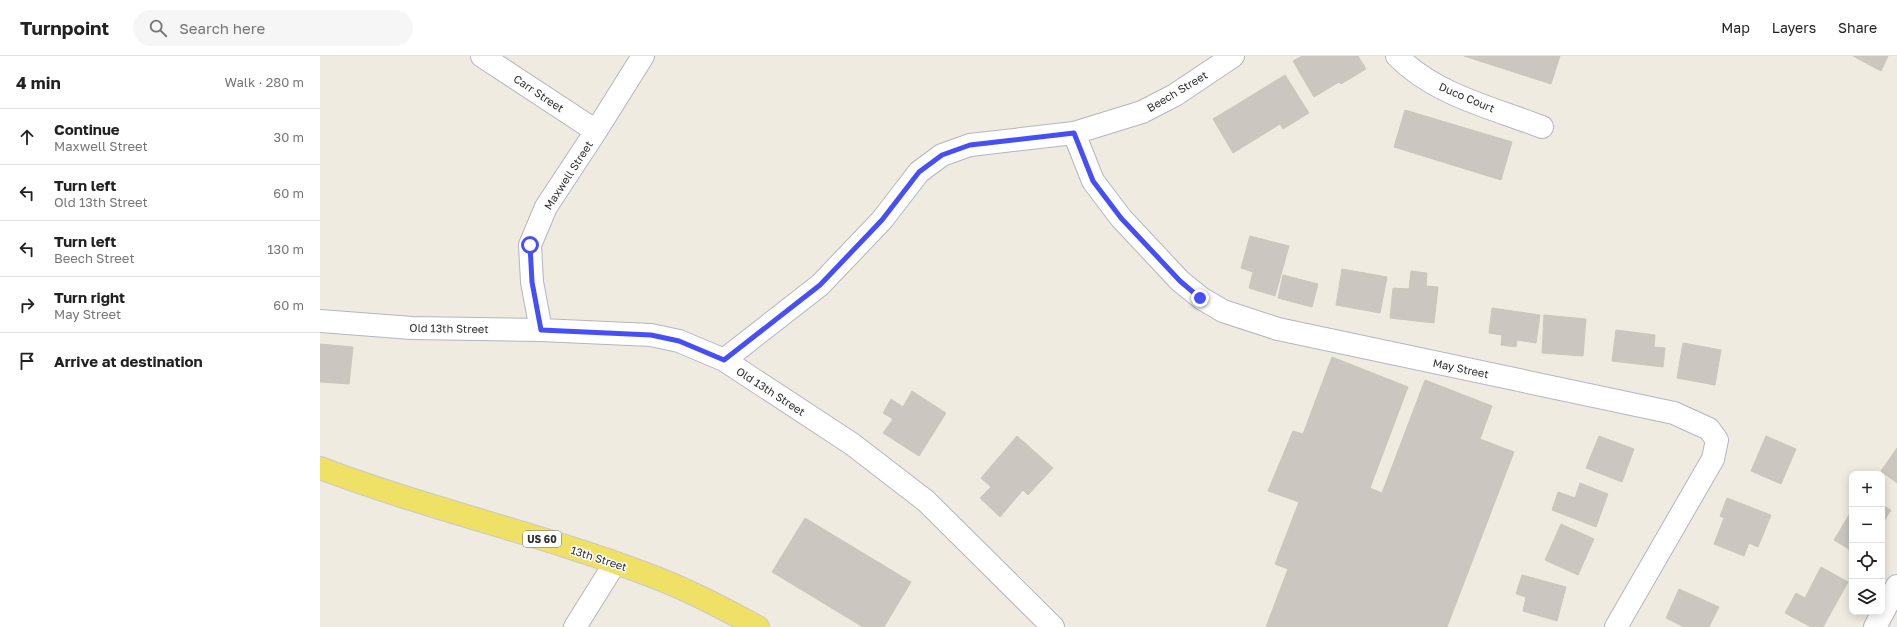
<!DOCTYPE html>
<html lang="en">
<head>
<meta charset="utf-8">
<style>
  body { margin:0; font-family:"Golos Text",sans-serif; background:#f6f6f6; color:#222 }
  .controls { position:absolute; right:12px; bottom:12px; display:grid; overflow:hidden; border-radius:8px; box-shadow:0 2px 10px #0003 }
  .controls button { width:36px; height:36px; display:grid; place-items:center; padding:0; border:0; border-bottom:1px solid #e0e0e0; background:#fff; color:#222; font:20px sans-serif }
  .stop { position:absolute; width:12px; height:12px; margin:-9px; border:3px solid #464ff7; border-radius:50%; background:#fff }
  .stop.end { background:#464ff7; border-color:#fff; box-shadow:0 1px 4px #0008 }
  .list { margin:0; padding:0; list-style:none }
  h2 { display:flex; justify-content:space-between; align-items:center; height:52px; margin:0; padding:0 16px; font-size:17px }
  h2 small { font-size:13px; font-weight:400; color:#767676 }
  .list li { display:grid; grid-template-columns:26px 1fr auto; gap:12px; align-items:center; box-sizing:border-box; height:56px; padding:0 16px; border-top:1px solid #e0e0e0 }
  .list b { display:block; font-size:15px; white-space:nowrap }
  .list p { margin:0; font-size:13px; white-space:nowrap; color:#767676 }
  .list em { font-size:13px; font-style:normal; color:#767676 }
  .icon { flex:none; width:22px; height:22px; fill:none; stroke:currentColor; stroke-width:2; stroke-linecap:round; stroke-linejoin:round }
  .map { position:relative; flex:none; width:1577px; height:571px; overflow:hidden }
  header { display:flex; align-items:center; gap:24px; box-sizing:border-box; height:56px; padding:0 20px; background:#fff; border-bottom:1px solid #e0e0e0 }
  header strong { font-size:19px }
  nav { display:flex; gap:22px; margin-inline-start:auto; font-size:14px }
  .search { width:280px; height:36px; background:#f6f6f6; display:flex; align-items:center; gap:10px; box-sizing:border-box; padding:0 14px; border-radius:22px; color:#767676; font-size:15px }
  main { display:flex }
  aside { flex:1; background:#fff }
  .map>svg:first-child { display:block }
</style>
</head>
<body>
<header>
<strong>Turnpoint</strong>
<div class="search"><svg class="icon" aria-label="search" viewBox="0 0 24 24"><circle cx="10" cy="10" r="6"/><path d="M15 15l6 6"/></svg>Search here</div>
<nav><a>Map</a><a>Layers</a><a>Share</a></nav>
</header>
<main>
<aside>
<h2>4 min<small>Walk · 280 m</small></h2>
<ul class="list">
<li><svg class="icon" aria-label="ahead" viewBox="0 0 24 24"><path d="M12 20V5M6 11l6-6 6 6"/></svg><div><b>Continue</b><p>Maxwell Street</p></div><em>30 m</em></li>
<li><svg class="icon" aria-label="left" viewBox="0 0 24 24"><path d="M17 20v-9H6M10 6l-5 5 5 5"/></svg><div><b>Turn left</b><p>Old 13th Street</p></div><em>60 m</em></li>
<li><svg class="icon" aria-label="left" viewBox="0 0 24 24"><path d="M17 20v-9H6M10 6l-5 5 5 5"/></svg><div><b>Turn left</b><p>Beech Street</p></div><em>130 m</em></li>
<li><svg class="icon" aria-label="right" viewBox="0 0 24 24"><path d="M7 20v-9h11M14 6l5 5-5 5"/></svg><div><b>Turn right</b><p>May Street</p></div><em>60 m</em></li>
<li><svg class="icon" aria-label="arrive" viewBox="0 0 24 24"><path d="M6 21V4h12l-3 4 3 4H6"/></svg><div><b>Arrive at destination</b></div></li>
</ul>
</aside>
<div class="map">
<svg width="1577" height="571" viewBox="0 0 1577 571">
  <rect width="100%" height="100%" fill="#efebe1"/>
  <path fill="#cbc7c0" stroke="#cac7ba" d="M982,0H1038L1046,13L1021,28L1019,26L994,41L973,5Z
    M1144,0H1240L1231,28Z
    M1533,0H1568L1561,15Z
    M965,19L989,57L963,73L960,68L913,97L893,63Z
    M1085,54L1192,86L1181,124L1074,91Z
    M930,180L969,190L955,240L929,232L933,216L921,212Z
    M1022,213L1067,221L1060,257L1016,249Z
    M1091,215L1107,217L1106,230L1118,231L1114,267L1070,262L1073,232L1089,233Z
    M963,219L998,228L992,251L958,242Z
    M1172,252L1220,259L1216,287L1197,284L1196,291L1181,289L1182,279L1169,277Z
    M1224,259L1266,263L1263,300L1222,297Z
    M1296,274L1335,279L1334,291L1345,292L1343,311L1292,305Z
    M1363,287L1401,294L1395,329L1357,322Z
    M0,288L33,291L29,328L0,326Z
    M1012,301L1088,331L1050,432L1062,437L1105,324L1172,350L1160,383L1194,396L1127,571H946L968,513L955,508L979,446L948,435L973,375L983,378Z
    M592,335L626,357L599,400L563,377L573,363L563,357L571,343L583,351Z
    M697,380L733,412L708,439L703,434L680,461L660,442L671,431L661,422Z
    M1279,380L1314,393L1302,426L1266,412Z
    M1446,380L1476,393L1461,428L1431,415Z
    M1577,392V427L1561,415Z
    M1260,427L1288,438L1276,471L1232,454L1238,436L1255,442Z
    M1407,442L1451,459L1438,491L1429,487L1424,500L1394,488L1404,462L1400,460Z
    M1562,449L1571,454L1562,468Z
    M1532,454V495L1514,484Z
    M485,462L591,526L564,571H543L452,516Z
    M1241,468L1274,483L1258,519L1225,504Z
    M1501,511L1528,526L1503,571H1491L1465,557L1476,537L1485,542Z
    M1202,519L1246,531L1237,565L1203,555L1206,541L1196,538Z
    M1359,533L1399,551L1389,571H1364L1346,562Z"/>
  <g fill="none" stroke-linecap="round" stroke-linejoin="round">
    <defs>
      <path id="minor" d="M162,0L276,75
        M1077,0C1115,39 1173,52 1222,71
        M754,77L773,125L801,162L860,225L881,242L903,255L958,273L1354,357L1389,373L1397,384L1393,403L1296,571
        M0,265L92,272L221,274L331,279L359,285L404,304L532,388L606,445L733,571
        M221,274L212,226L210,189L226,151L276,75L323,0
        M404,304L500,229L562,164L599,116L622,99L650,89L754,77L822,56L855,39L913,0
        M255,571L295,507
        M1555,571L1577,530"/>
      <path id="major" d="M0,412C108,453 221,478 329,519C367,533 402,552 438,571"/>
    </defs>
    <use href="#minor" stroke="#b4b5c0" stroke-width="24"/>
    <use href="#major" stroke="#c9c9c9" stroke-width="24"/>
    <use href="#minor" stroke="#fff" stroke-width="22"/>
    <use href="#major" stroke="#efe166" stroke-width="22"/>
  </g>
  <g fill="none" stroke-linecap="round" stroke-linejoin="round">
    <path stroke="#464ff7" stroke-width="5" d="M210,189L212,226L221,274L331,279L359,285L404,304L500,229L562,164L599,116L622,99L650,89L754,77L773,125L801,162L860,225L880,242"/>
  </g>
  <g text-anchor="middle" dominant-baseline="central" stroke-width="3" stroke-linejoin="round" paint-order="stroke">
    <rect fill="#fff" stroke="#6d6d6d" stroke-width="1" x="203" y="475" width="38" height="16" rx="3"/>
    <g font-size="10" font-weight="bold" fill="#2e2e2e">
      <text x="222" y="483">US 60</text>
    </g>
    <g font-size="11" fill="#2e2e2e" stroke="#fff">
      <text transform="translate(857 35) rotate(-31)">Beech Street</text>
      <text transform="translate(219 37) rotate(34)">Carr Street</text>
      <text transform="translate(1147 41) rotate(23)">Duco Court</text>
      <text transform="translate(248 119) rotate(-57)">Maxwell Street</text>
      <text transform="translate(129 272) rotate(1)">Old 13th Street</text>
      <text transform="translate(1141 312) rotate(12)">May Street</text>
      <text transform="translate(451 335) rotate(33)">Old 13th Street</text>
      <text transform="translate(279 502) rotate(18)">13th Street</text>
    </g>
  </g>
</svg>
<div class="controls">
<button>+</button>
<button>−</button>
<button><svg class="icon" aria-label="locate" viewBox="0 0 24 24"><circle cx="12" cy="12" r="6"/><path d="M12 2v4M12 18v4M2 12h4M18 12h4"/></svg></button>
<button><svg class="icon" aria-label="layers" viewBox="0 0 24 24"><path d="M12 4l9 5-9 5-9-5zM3 14l9 5 9-5"/></svg></button>
</div>
<div class="stop" style="left:210px;top:189px"></div>
<div class="stop end" style="left:880px;top:242px"></div>
</div>
</main>
</body>
</html>
